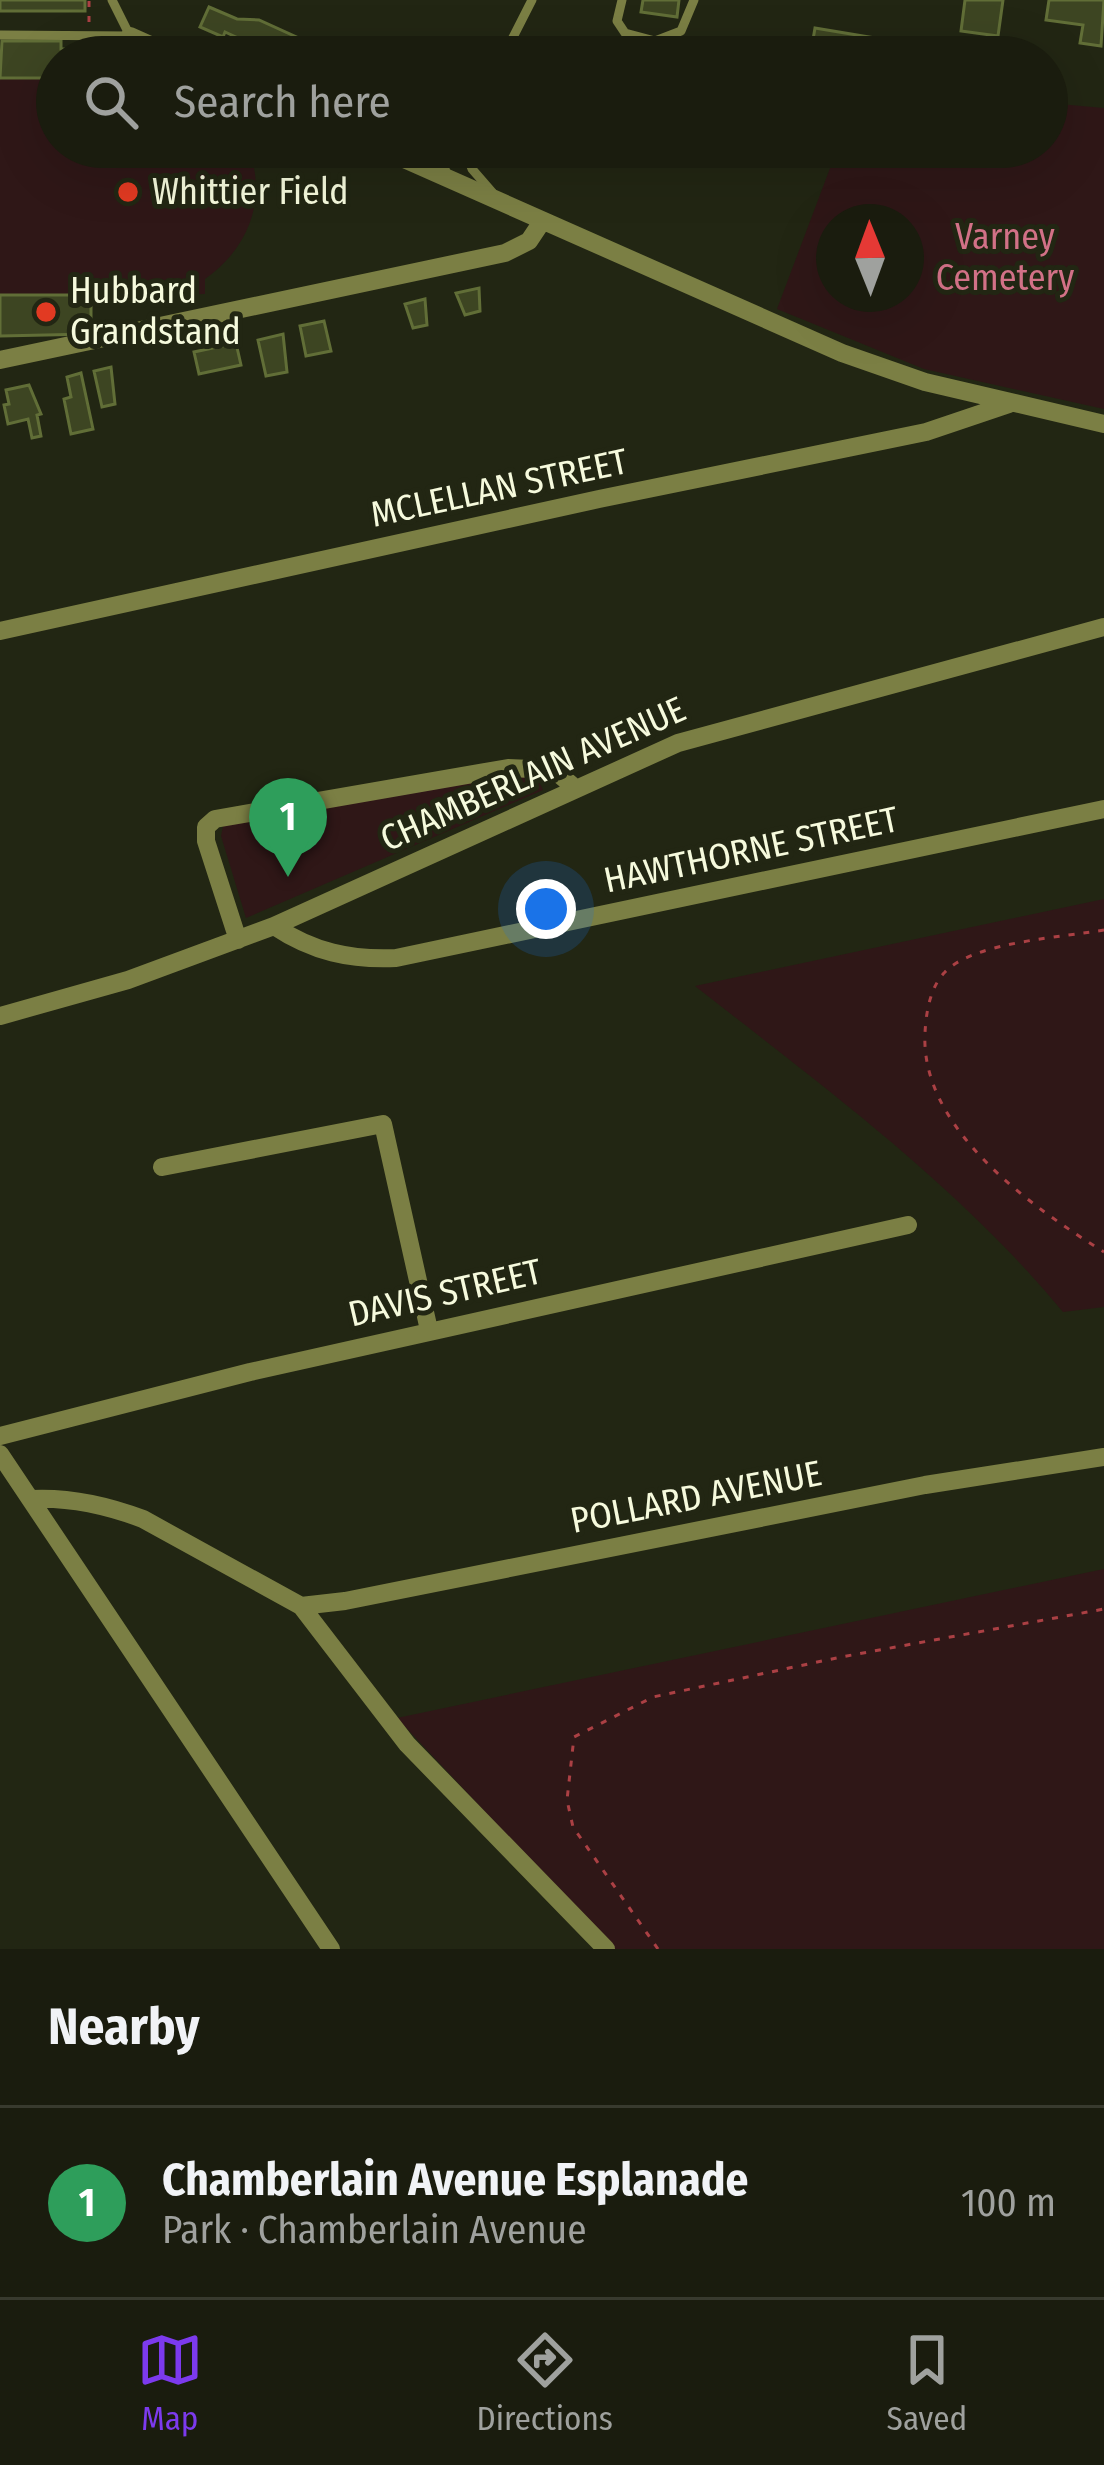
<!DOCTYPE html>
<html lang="en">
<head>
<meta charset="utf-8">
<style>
  body { margin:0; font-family:"Fira Sans Condensed",sans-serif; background:#232517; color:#f1f3f6 }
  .compass { position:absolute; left:816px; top:204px; width:108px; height:108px; border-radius:50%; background:#1a1c0e; box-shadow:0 12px 48px #0002; rotate:359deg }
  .you { position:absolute; left:546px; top:909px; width:42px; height:42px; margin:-30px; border:9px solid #fff; border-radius:50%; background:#1a73e8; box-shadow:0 0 0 18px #1a73e833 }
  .badge { display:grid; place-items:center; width:78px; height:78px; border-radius:50%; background:#7c3aed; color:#fff; font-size:39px; font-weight:700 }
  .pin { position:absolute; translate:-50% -99px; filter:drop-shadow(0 3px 6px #0008) }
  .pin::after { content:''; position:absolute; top:63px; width:42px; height:36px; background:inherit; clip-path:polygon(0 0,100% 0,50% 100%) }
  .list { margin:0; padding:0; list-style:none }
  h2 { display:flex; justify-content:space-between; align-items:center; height:156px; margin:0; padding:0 48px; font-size:51px }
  h2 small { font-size:39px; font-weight:400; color:#9fa19e }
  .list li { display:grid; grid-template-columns:78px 1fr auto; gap:36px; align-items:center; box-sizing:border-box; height:192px; padding:0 48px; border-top:3px solid #383a2e }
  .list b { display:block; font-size:45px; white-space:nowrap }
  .list p { margin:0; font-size:39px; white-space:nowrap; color:#9fa19e }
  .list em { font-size:39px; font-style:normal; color:#9fa19e }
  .icon { flex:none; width:66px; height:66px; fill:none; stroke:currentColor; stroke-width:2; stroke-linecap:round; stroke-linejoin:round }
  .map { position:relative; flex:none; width:1104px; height:1949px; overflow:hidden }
  .search { position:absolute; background:#1a1c0e; box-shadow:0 12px 48px #0002; left:36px; right:36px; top:36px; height:132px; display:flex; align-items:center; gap:30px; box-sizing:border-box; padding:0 42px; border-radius:66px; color:#9fa19e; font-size:45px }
  .sheet { height:348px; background:#1a1c0e }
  nav { display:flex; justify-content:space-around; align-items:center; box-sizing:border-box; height:168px; border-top:3px solid #383a2e; background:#1a1c0e; font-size:33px; color:#9fa19e }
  nav a { display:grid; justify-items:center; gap:6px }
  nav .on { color:#7c3aed }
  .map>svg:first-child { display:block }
</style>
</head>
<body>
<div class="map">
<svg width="1104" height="1949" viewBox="0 0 1104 1949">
  <rect width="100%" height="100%" fill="#222613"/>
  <path fill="#2f1717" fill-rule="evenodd" d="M61,41V49H75L76,56L133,57H57V147H248C268,199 249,248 205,279V294L92,295L91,334L0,336V50Z
    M1047,103L1104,108V409L924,369L777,309L838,147H1047ZM834,222H906V294H834Z
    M505,775L537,777L543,790L246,918L221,836L223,826Z
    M1104,899V1307L1063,1312C958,1185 824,1087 695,986Z
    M1104,1569V1949H614L397,1718Z"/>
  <path fill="#3d4522" stroke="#616e37" stroke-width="3" d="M0,0H85V11H0Z
    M643,0H679L677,17L641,12Z
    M965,0H1003L998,36L961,31Z
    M1049,0H1104L1101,46L1080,43L1083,25L1046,20Z
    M209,7L237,19L259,20L303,40L301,44L327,56L334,41L366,57H279L225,32L223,37L200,27Z
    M815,28L893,41L890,57H810Z
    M2,41H61V49H75V56L133,57H57V78H0Z
    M479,288L480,311L465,315L456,293Z
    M0,295H91V334L0,336Z
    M425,299L427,325L413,328L405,304Z
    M324,321L331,351L306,356L300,326Z
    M283,334L287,372L266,376L258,340Z
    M236,343L241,365L199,374L194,352Z
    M111,367L115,404L102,407L94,371Z
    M81,373L93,429L71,434L64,399L71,397L67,377Z
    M29,385L41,414L37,415L41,436L32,438L28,419L8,424L4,405L9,404L6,390Z"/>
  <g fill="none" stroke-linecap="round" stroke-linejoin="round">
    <path stroke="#ab4044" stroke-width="3" stroke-dasharray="6 9" stroke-linecap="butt" d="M89,22V0
      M1104,930C1064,937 973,942 945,972C930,987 926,1013 925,1033C920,1129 1032,1207 1104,1252
      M658,1949L573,1827L567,1800L574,1737L653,1697L841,1657L1104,1609"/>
    <path stroke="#7b7f44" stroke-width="9" d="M112,0L130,36
      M622,0L617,21L625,33L655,41L681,31L694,0
      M0,35L130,36
      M503,57L532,0
      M447,147L444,164L447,177
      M464,147L472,169L492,192"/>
    <path stroke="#7b7f44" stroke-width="18" d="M130,36L177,57
      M377,147L842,353L925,382L1104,424
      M0,360L505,253L529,241L541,223
      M0,631L599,499L926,432L1009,404
      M274,926C313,952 350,960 396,958L1104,809
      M238,940L206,841V827L215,819L508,768L554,770L574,787
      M0,1016L128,980L274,926L678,743L1104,627
      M162,1167L383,1124L429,1330
      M0,1436L250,1372L908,1225
      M0,1454L331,1949
      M31,1499C70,1497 106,1505 143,1519L301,1606L407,1744L606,1949
      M301,1606L345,1601L925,1485L1104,1457"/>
  </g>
  <g fill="#e23a22" stroke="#222613" stroke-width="4.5">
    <circle cx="128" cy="192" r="12"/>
    <circle cx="46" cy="312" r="12"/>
  </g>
  <g text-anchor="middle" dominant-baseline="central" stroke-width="10" stroke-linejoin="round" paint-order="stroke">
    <g font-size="36" fill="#f6fadd" stroke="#222613" text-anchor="start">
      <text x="152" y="192">Whittier Field</text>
      <text x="70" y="291">Hubbard<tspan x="70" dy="41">Grandstand</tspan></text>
    </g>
    <g font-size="36" fill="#d27187" stroke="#222613">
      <text x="1005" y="237">Varney<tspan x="1005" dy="41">Cemetery</tspan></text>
    </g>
    <g font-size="36" fill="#f6fadd" stroke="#222613">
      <text transform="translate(499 488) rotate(-12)">MCLELLAN STREET</text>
      <text transform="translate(533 774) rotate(-24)">CHAMBERLAIN AVENUE</text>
      <text transform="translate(751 850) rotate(-12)">HAWTHORNE STREET</text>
      <text transform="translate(445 1293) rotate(-13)">DAVIS STREET</text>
      <text transform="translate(696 1497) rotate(-11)">POLLARD AVENUE</text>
    </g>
  </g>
</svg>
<svg class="compass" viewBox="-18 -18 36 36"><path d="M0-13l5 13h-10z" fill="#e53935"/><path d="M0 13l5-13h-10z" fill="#9fa19e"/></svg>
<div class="you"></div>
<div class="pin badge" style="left:288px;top:877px;background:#2e9e5b">1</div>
<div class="search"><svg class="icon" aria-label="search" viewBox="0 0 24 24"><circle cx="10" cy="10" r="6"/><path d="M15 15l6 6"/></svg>Search here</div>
</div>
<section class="sheet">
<h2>Nearby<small></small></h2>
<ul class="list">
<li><span class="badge" style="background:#2e9e5b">1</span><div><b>Chamberlain Avenue Esplanade</b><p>Park · Chamberlain Avenue</p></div><em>100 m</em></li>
</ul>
</section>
<nav>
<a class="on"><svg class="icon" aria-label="map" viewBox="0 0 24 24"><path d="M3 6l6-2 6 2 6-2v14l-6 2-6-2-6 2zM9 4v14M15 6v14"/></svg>Map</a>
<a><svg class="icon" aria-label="directions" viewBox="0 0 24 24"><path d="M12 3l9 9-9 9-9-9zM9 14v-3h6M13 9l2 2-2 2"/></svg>Directions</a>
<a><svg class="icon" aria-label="saved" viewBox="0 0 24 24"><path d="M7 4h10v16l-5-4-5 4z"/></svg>Saved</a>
</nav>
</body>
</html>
